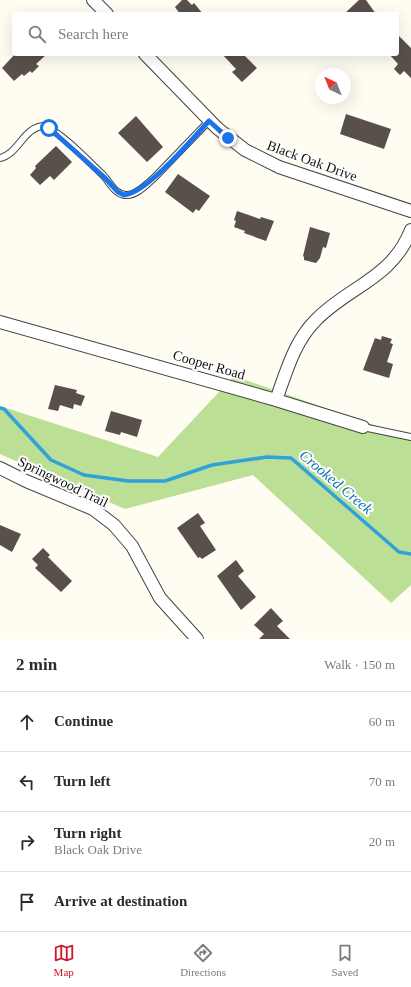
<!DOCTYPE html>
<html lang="en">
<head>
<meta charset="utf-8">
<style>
  body { margin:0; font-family:Georgia,serif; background:#f7f7f7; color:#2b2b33 }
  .compass { position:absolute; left:315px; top:68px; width:36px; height:36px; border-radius:50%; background:#fff; box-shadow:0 4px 16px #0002; rotate:317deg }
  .stop { position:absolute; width:12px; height:12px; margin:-9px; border:3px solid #1a73e8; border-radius:50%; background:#fff }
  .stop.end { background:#1a73e8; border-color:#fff; box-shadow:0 1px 4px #0008 }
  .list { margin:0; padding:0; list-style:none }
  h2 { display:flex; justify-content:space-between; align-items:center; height:52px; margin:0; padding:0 16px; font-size:17px }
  h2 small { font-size:13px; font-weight:400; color:#7c7c81 }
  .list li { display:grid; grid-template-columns:26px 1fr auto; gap:12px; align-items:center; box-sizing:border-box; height:60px; padding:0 16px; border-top:1px solid #e1e1e2 }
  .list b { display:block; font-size:15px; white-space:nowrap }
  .list p { margin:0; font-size:13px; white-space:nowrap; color:#7c7c81 }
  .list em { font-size:13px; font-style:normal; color:#7c7c81 }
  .icon { flex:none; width:22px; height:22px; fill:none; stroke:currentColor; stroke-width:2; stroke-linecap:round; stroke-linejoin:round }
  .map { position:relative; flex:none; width:411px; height:639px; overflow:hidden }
  .search { position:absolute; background:#fff; box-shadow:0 4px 16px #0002; left:12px; right:12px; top:12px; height:44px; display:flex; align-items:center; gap:10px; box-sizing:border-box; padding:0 14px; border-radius:4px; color:#7c7c81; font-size:15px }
  .sheet { height:292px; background:#fff }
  nav { display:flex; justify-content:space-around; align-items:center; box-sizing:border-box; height:56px; border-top:1px solid #e1e1e2; background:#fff; font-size:11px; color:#7c7c81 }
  nav a { display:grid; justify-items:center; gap:2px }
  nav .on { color:#ce192d }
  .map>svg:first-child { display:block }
</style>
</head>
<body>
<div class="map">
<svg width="411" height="639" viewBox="0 0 411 639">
  <rect width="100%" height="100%" fill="#fffcf2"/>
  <path fill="#bbe095" d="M234,376L411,438V585L391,603L253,475L125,509L0,454V406L158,457Z"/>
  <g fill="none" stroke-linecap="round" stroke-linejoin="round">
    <path stroke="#31a1da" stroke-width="3.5" d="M0,408L4,409L51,460L84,475L128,481H165L212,465L267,457L291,458L399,552L411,554"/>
  </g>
  <path fill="#594f4b" d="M182,0H187L192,5L194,3L203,14H180L175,7Z
    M359,0H366L376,14H344Z
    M397,34L411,48V78L404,71L400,75L394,69L398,64L389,54H397Z
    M15,54H47L36,64L39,66L32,73L30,71L24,76L22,74L14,81L2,68Z
    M222,54H243L257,68L242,82L232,72L236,69Z
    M346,114L391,129L384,149L340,134Z
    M136,116L163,147L147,162L118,133Z
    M56,146L72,162L54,180L50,176L40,185L30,175L36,168L35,166Z
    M178,174L210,196L199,211L196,209L193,213L165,192Z
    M237,211L260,219L261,217L274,221L266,241L244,233L245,231L234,227L236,221L234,220Z
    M310,227L330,233L326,248L323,247L320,258L316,263L304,260V257L303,256Z
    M382,336L392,339L390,343L393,344L387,362L393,364L389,378L363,370L375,338L381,340Z
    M55,385L77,390L76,393L85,396L81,406L74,404L73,409L60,405L58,411L48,409Z
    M111,411L142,420L137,437L121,432L120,435L105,431Z
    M198,513L205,523L200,526L216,550L202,559L200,557L198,558L177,528Z
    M0,525L21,534L12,552L0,545Z
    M43,548L50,555L48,557L72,581L61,592L35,568L38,565L32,559Z
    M236,560L244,571L238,576L256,597L241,610L217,576Z
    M271,608L283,621L277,626L290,639H259L264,634L254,625Z"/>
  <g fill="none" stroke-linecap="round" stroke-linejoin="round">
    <defs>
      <path id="lane" d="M0,158C19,154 23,127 44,126C60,131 89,162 103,175C109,181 115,195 126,195C136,196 147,184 154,178L209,121
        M363,427L411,437"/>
      <path id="street" d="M93,0L107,14
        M145,54L217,128L245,150L279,167L411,211
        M0,322L276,400L363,427
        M276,400C286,373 294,342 315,321C347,287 392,279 411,230
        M0,468L26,481L93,509L114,525L132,546L160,598L197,639"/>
    </defs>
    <use href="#lane" stroke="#434343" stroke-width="8"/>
    <use href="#street" stroke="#434343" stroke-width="14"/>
    <use href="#lane" stroke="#fff" stroke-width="6"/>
    <use href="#street" stroke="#fff" stroke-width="12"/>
  </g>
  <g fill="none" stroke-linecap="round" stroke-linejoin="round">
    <path stroke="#1a73e8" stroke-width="5" d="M49,128L104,177L118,192L124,195C147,193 192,139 209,121L228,138"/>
  </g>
  <g text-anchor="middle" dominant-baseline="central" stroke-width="4" stroke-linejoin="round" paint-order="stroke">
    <g font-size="14" fill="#101010" stroke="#fff">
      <text transform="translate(312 161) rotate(20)">Black Oak Drive</text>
      <text transform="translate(209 365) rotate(16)">Cooper Road</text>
      <text transform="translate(63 482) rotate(26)">Springwood Trail</text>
    </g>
    <g font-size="15" font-style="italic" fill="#0b71af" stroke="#fff">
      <text transform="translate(336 482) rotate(40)">Crooked Creek</text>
    </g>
  </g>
</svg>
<svg class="compass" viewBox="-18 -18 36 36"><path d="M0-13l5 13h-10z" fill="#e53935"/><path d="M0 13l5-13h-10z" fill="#7c7c81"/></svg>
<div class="stop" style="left:49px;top:128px"></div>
<div class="stop end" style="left:228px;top:138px"></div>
<div class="search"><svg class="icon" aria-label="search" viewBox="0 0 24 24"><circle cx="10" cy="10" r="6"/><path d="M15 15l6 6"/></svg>Search here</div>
</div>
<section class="sheet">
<h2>2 min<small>Walk · 150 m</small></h2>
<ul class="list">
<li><svg class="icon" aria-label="ahead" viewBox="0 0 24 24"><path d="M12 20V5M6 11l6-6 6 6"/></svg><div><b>Continue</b></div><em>60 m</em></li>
<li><svg class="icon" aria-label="left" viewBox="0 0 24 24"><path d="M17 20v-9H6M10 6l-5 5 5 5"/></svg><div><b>Turn left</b></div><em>70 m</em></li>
<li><svg class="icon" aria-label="right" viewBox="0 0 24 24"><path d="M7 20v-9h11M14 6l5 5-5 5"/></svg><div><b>Turn right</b><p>Black Oak Drive</p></div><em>20 m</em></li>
<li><svg class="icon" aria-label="arrive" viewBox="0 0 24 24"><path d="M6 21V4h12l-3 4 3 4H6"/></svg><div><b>Arrive at destination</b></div></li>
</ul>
</section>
<nav>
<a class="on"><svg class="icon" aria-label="map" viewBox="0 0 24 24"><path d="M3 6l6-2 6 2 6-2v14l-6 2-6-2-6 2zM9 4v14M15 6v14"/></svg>Map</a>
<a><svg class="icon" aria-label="directions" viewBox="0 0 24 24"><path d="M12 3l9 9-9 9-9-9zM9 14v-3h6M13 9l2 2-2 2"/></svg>Directions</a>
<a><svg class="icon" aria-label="saved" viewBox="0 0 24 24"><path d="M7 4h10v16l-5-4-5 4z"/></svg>Saved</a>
</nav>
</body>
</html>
